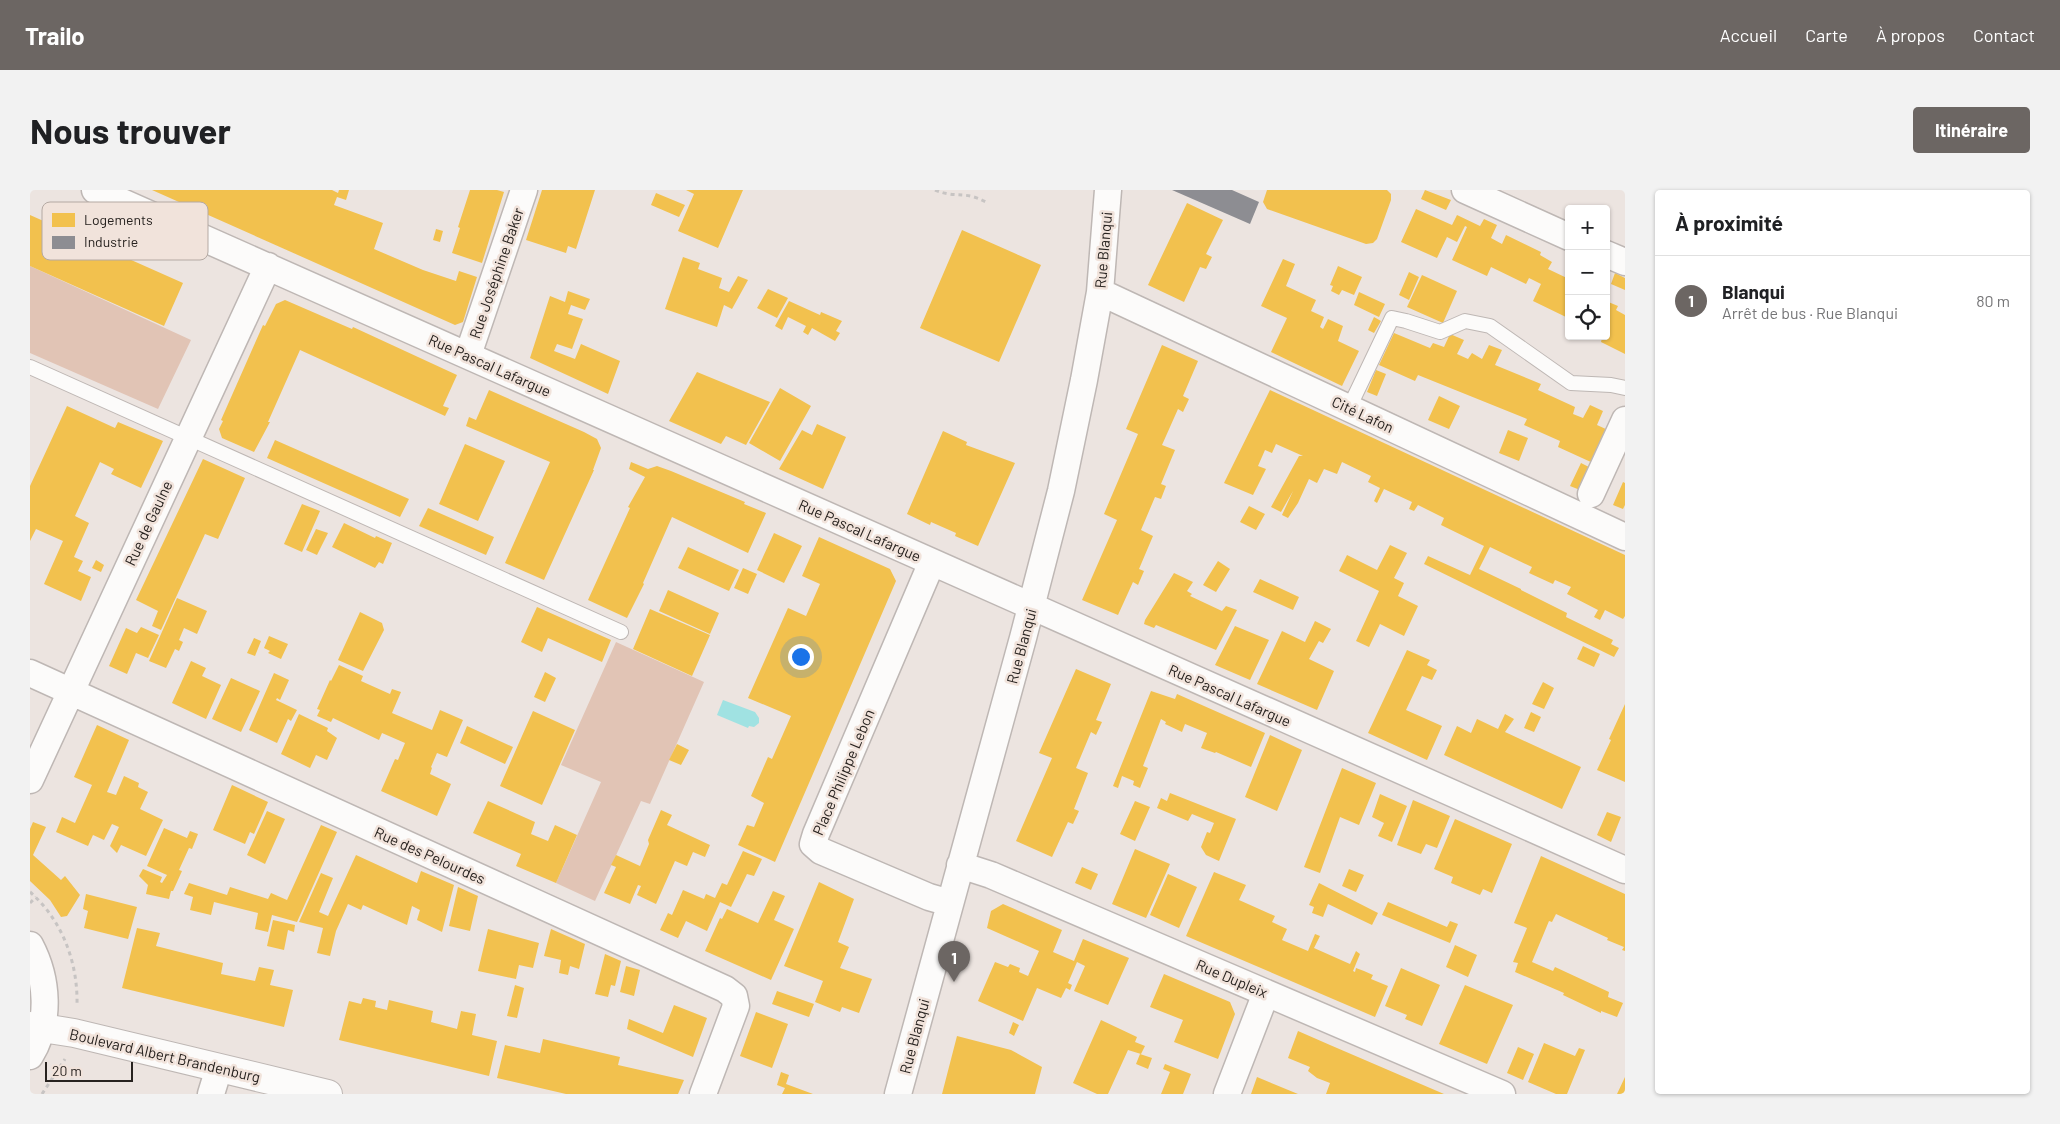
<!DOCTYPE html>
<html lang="fr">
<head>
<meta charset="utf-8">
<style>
  body { margin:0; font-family:Barlow,sans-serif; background:#f2f2f2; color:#202124 }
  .controls { position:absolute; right:15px; top:15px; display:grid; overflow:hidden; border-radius:5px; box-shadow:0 1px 4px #0004 }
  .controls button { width:45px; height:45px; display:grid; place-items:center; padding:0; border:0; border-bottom:1px solid #e0e0e0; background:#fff; color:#202124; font:25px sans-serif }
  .scale { position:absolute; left:15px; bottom:12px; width:88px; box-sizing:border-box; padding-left:5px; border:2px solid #27221f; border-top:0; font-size:14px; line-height:18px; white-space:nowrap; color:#27221f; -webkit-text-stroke:4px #f1e3db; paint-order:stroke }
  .you { position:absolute; left:770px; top:466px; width:18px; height:18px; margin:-12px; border:4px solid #fff; border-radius:50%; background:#1a73e8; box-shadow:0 0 0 8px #1a73e833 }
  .badge { display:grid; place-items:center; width:32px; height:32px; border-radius:50%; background:#6c6663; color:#fff; font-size:16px; font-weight:700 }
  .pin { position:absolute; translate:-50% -41px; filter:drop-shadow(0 1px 2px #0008) }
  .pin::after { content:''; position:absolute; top:26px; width:18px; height:15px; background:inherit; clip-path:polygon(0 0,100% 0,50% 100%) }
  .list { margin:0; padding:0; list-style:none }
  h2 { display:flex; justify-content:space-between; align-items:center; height:65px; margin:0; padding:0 20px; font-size:21px }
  h2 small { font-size:16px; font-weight:400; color:#757577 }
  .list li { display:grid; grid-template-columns:32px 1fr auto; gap:15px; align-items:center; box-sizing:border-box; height:90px; padding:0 20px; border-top:1px solid #e0e0e0 }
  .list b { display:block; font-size:19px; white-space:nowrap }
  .list p { margin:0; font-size:16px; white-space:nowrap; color:#757577 }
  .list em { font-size:16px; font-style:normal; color:#757577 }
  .icon { flex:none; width:28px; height:28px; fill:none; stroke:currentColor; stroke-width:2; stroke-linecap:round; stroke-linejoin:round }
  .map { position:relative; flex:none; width:1595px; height:904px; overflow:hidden; border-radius:5px }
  header { display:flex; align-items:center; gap:30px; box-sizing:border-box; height:70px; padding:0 25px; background:#6c6663; color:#fff }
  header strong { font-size:24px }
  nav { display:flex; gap:28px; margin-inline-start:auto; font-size:18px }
  .intro { display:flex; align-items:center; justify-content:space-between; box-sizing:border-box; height:120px; padding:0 30px }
  h1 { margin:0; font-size:35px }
  .button { padding:12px 22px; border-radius:5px; background:#6c6663; color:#fff; font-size:18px; font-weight:700 }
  main { display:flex; gap:30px; padding:0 30px }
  aside { flex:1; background:#fff; border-radius:5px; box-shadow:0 1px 4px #0004 }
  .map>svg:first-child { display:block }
</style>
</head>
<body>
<header>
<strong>Trailo</strong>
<nav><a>Accueil</a><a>Carte</a><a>À propos</a><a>Contact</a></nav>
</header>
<div class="intro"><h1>Nous trouver</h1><a class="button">Itinéraire</a></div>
<main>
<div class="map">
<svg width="1595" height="904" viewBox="0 0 1595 904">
  <rect width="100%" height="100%" fill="#ece4e0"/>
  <path fill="#e1c4b5" d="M0,76L161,150L128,219L0,163Z
    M586,452L674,492L620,614L611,611L565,711L526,693L571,592L531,575Z"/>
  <path fill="#a0e2e2" d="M693,510L725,522L729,528V533L724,537L719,536L718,538L687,525Z"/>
  <path fill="#f2c14e" d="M122,0H302L308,3L309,0H319L316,10L307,7L304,15L353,33L344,59L393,80L426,91L429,81L447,87L433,132L425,135Z
    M440,0H467L474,2L452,73L422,63L430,38L428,37Z
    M512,0H565L546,59L538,56L536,63L496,50Z
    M656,0H713L688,58L648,41L664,4Z
    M1237,0H1357L1361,4V10L1347,49L1343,53L1336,54L1237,19L1233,12Z
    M1395,0L1421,10L1416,20L1391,9Z
    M626,3L655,15L649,27L621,15Z
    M1157,13L1193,30L1176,64L1182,67L1176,79L1170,77L1154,112L1118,95Z
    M1386,19L1422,35L1427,25L1450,36L1454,29L1467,35L1461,48L1472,54L1476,45L1511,62L1510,65L1522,72L1518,79L1539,89V133L1536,132L1538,128L1503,111L1511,94L1499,88L1496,94L1461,77L1457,86L1422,70L1437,37L1435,36L1427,52L1417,47L1407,68L1371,52Z
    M0,25L153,93L134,136L0,76Z
    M406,39L413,41L410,52L403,50Z
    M932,40L1011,75L969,172L890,138Z
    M653,67L670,73L668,79L692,88L689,98L699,102L708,86L718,90L702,119L694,115L687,137L635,119Z
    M1253,69L1265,74L1256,96L1286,110L1281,121L1294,127L1290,137L1293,139L1298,129L1313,136L1308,151L1329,161L1312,196L1241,162L1257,128L1231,116Z
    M1308,76L1332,87L1324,105L1312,100L1309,105L1301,101L1303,96L1300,95Z
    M1379,82L1389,87L1379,110L1369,105Z
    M1585,83L1595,88V100L1581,94Z
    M1392,85L1427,101L1413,133L1377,117Z
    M738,99L758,108L747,128L727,118Z
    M538,101L560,109L555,120L541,115L538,124L553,129L542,159L527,154L524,161L545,169L551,154L590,171L578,204L500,168L520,106L535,112Z
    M1329,102L1355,114L1349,127L1324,115Z
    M255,110L322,139L323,137L427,185L413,216L419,218L415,226L270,160L238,232H240L224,262L192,248L189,239L193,231L191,230L233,135L235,136L246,114Z
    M759,111L790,125L791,122L812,131L806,141L810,143L805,151L782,138L778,145L773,142L776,136L758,127L752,140L745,136Z
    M1576,111L1588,116L1586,120L1595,125V164L1571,152L1572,148L1568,146H1576Z
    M1344,127L1351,131L1344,143L1338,140Z
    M1364,143L1400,158L1403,153L1414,157L1420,144L1434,150L1427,164L1438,169L1442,163L1452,169L1459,155L1472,160L1465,175L1511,194L1508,200L1545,217L1543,224L1553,228L1560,215L1573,221L1567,235L1578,240L1563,273L1528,257L1530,251L1494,235L1497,229L1388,185L1385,191L1349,175Z
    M1132,155L1168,171L1153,206L1159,209L1153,222L1148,219L1132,255L1145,260L1131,294L1136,296L1131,309L1125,307L1111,340L1123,346L1109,379L1114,381L1108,395L1103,392L1088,425L1052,410L1087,330L1074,324L1108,244L1096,239Z
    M1346,180L1356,184L1347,206L1337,202Z
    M667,182L740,212L716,255L696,246L691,254L639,231Z
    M750,198L781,216L750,271L719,253Z
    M459,200L554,242L567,249L571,258L563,280H564L514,390L475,373L520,272L436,236L439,227L446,230Z
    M1240,200L1595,365V426L1593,429L1575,420L1570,430L1564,427L1568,420L1537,404L1541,397L1525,390L1523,394L1499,383L1502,377L1460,357L1449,379L1491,399V400L1537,423L1536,427L1583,450L1581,454L1589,458L1584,467L1394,374L1398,366L1440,385L1454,356L1411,335L1414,328L1388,315L1384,321L1379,319L1382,312L1354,299L1347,313L1344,311L1350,298L1338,292L1341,286L1312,272L1307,284L1294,279L1287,293L1279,289L1268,313L1258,328L1252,325L1263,301L1251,322L1241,317L1269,266H1273L1246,254L1242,263L1235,260L1228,276L1236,279L1223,305L1194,293Z
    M1409,206L1430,216L1419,239L1398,230Z
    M37,216L85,238L88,232L133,251L111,298L81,284L84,279L70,272L45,326L59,333L44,367L53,371L48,381L61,387L51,411L14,394L33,351L6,339L0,351V296Z
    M787,234L816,247L793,299L749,279L772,240L782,245Z
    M1478,240L1498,248L1489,271L1469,263Z
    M913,241L937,252L936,255L985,273L948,356L925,346L926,343L901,332L900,335L877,324Z
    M245,250L379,309L370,327L237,268Z
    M435,254L475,271L448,331L409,314Z
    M173,269L215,288L188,349L175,344L131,440L122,436L128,421L106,410Z
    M601,272L618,279L627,276L641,281L715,312L714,314L736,323L718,363L642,327L613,393L614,394L597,428L558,410L600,318L598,317L615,287L599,279Z
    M1551,273L1561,278L1550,300L1540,296Z
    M1593,292L1595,293V315L1593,319L1583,315Z
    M272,314L290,321L272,362L254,354Z
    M1219,316L1235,324L1226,340L1210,332Z
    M398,318L464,347L456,365L389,336Z
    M314,333L345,348L346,346L362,353L353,374L349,372L345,378L302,357Z
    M286,339L298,343L287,365L276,360Z
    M744,343L772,356L754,393L727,380Z
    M789,347L860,379L866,391L745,672L708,655L717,635L724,637L734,613L721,606L738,567L742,569L761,526L718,508L758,418L776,426L790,394L772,386Z
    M1360,355L1377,363L1364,388L1374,393L1368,406L1388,416L1374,446L1350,434L1339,457L1326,451L1349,401L1309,381L1317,365L1347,380Z
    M658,357L709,380L699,401L648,378Z
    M66,370L74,375L71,382L62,378Z
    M1188,371L1200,379L1186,402L1173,395Z
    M713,378L727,384L718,404L704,398Z
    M1144,383L1163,392L1157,401L1162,404L1160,406L1192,421L1196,416L1207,420L1186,460L1126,435L1124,438L1114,434L1115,430Z
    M1230,389L1269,407L1263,420L1223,402Z
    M638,400L689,423L680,444L629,421Z
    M147,408L177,421L167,444L154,438L149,450L153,452L149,461L145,459L136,478L119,471Z
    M507,417L581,450L572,472L518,448L512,462L491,452Z
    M620,419L680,445L662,486L603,459Z
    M330,422L352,433L354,440L333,481L308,470Z
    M1285,431L1301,439L1293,453L1289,451L1279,469L1304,481L1287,520L1227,494L1252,441L1275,452Z
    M1205,436L1239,450L1220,490L1185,475Z
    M111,437L129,445L118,468L106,463L97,484L79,476L96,438L107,443Z
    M239,446L258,454L251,469L238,463L240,461L234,458Z
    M224,448L231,451L225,466L217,463Z
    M1553,456L1570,464L1564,477L1547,469Z
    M1377,460L1400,470L1397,475L1407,480L1402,490L1392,486L1376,520L1412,536L1397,570L1338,543Z
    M161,471L176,478L172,486L191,495L176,529L142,513Z
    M309,475L333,486L331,491L360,504L362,499L371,502L362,523L402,540L410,520L433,530L417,567L407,563L401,577L402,578L400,584L421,594L407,626L351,601L365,569L368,570L375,553L352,543L349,550L303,528L301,532L287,526L290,520L287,519L300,490L301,491Z
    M1046,479L1081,494L1066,530L1072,532L1066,545L1061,542L1046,578L1058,583L1044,619L1049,621L1043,634L1038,632L1022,667L986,651L1022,568L1009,563Z
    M515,482L526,488L515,512L504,507Z
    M244,483L259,490L250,510L247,508L246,510L267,520L261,531L258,529L247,553L219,540Z
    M201,488L230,501L211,542L182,529Z
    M1513,492L1524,498L1514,519L1502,514Z
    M1121,501L1145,509L1147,504L1235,543L1221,577L1186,562L1185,563L1171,558L1177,543L1155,534L1152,542L1135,534L1136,532L1131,529L1113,576L1118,578L1110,598L1103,595L1104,591L1092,586L1088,598L1083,596Z
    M1595,514V592L1567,580L1581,550L1579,549Z
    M503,521L545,540L512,615L470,596Z
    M1501,522L1511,527L1504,542L1494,538Z
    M269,524L298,538L297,541L307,548L297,570L286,565L280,578L251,564Z
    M1475,524L1484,529L1475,542L1551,577L1532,619L1414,565L1427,536L1441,543L1447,529L1468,539Z
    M67,535L99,550L77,602L86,605L94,586L109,593L108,597L118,602L110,619L133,630L116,666L91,655L87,663L80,656L89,637L82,634L74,650L63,645L58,656L26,642L32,627L45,633L62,595L44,587Z
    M437,536L483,557L475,574L430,553Z
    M1240,545L1272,560L1247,621L1215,607Z
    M647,554L659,560L651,575L639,570Z
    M1312,578L1346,593L1329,635L1310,627L1290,683L1274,677Z
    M202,595L238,612L224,644L220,642L215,654L183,640Z
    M1140,603L1206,629L1189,671L1176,665L1171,657L1177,642L1180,643L1184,633L1162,624L1158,631L1127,618L1131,608L1137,611Z
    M1350,604L1377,616L1362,652L1348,646L1354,633L1342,627Z
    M1383,610L1420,626L1407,658L1396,654L1391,664L1367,655Z
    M458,611L505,632L501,644L518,651L525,635L547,645L526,693L486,676L491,664L443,643Z
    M1105,611L1120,617L1105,651L1090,644Z
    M631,620L642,625L637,635L680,655L675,667L663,662L657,676L645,671L626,714L607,705L611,696L608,695L600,714L574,703L586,677L581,675L586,665L610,676L619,654L618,650Z
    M237,621L255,629L235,674L217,665Z
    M1577,622L1591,627L1581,652L1567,645Z
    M1425,629L1482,654L1462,703L1453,699L1450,705L1421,693L1423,687L1404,679Z
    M3,632L16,637L3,665L31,690L35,686L50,705L37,726L31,727L20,710L0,691V639Z
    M291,635L307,642L267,732L242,725L238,742L225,739L228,723L184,712L181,725L160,720L163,707L154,704L159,693L197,705L200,697L238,709L241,703L257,710Z
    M134,638L157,648L160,641L168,644L162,659L159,658L149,680L152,681L143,701H141L139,709L116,704L118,695L109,686L113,679L132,687L130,692L132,693L137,685L117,676Z
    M1105,659L1140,674L1116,728L1082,714Z
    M713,661L732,669L724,686L717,684L701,717L690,712L677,741L656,731L648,748L630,740L638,723L642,725L653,700L674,709L676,704L685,708L692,693L697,695Z
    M326,665L387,693L391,681L424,695L412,742L387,730L390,720L382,716L377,735L333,715L331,720L318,714L306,741L300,766L287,763L293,738L269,732L291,683L303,688L289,722L298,726Z
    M1511,666L1595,704V761L1592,760L1594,757L1577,750L1578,748L1526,724L1522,732L1519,731L1502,772L1523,781L1525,777L1579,802L1578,807L1593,813L1587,827L1571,821V823L1533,805L1534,803L1485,782L1488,773L1483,772L1497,738L1484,733Z
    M1052,677L1068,684L1061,700L1045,693Z
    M1319,679L1334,685L1326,702L1312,696Z
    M1184,682L1216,695L1209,710L1245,726L1242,732L1257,739L1252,750L1278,761L1285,744L1290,746L1284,758L1320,774L1326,761L1330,764L1323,781L1325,782L1326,778L1334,781L1343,785L1341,789L1358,796L1345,827L1156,746Z
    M1138,684L1167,697L1149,738L1120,725Z
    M789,692L824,709L808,752L819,757L810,778L842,789L829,823L812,817L810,822L785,812L793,791L754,776Z
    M1289,693L1348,723L1342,735L1298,714L1293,727L1282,723L1284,717L1279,715Z
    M428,697L448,706L440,741L419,736Z
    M743,701L755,706L744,730L764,739L741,790L675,761L690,728L692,729L697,719L728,733Z
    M56,704L107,717L98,749L54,738L58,721L53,719Z
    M1358,712L1417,737L1420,731L1428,734L1420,753L1352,725Z
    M973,714L1032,740L1023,762L1044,771L1053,749L1099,768L1078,815L1044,801L1055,776L1047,772L1038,793L1042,795L1040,800L1036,798L1031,808L1007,798L993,831L948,811L965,772L978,777L980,774L990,778L989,782L998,786L1009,761L957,738L961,721Z
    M243,730L265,735L264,742L258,740L254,760L237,756Z
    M107,738L130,743L126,756L193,773L191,784L225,791L229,777L244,780L240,795L263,800L254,837L92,798Z
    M458,739L509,753L503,778L489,775L486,789L448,781Z
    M521,739L555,754L549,779L540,776L538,785L529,783L531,770L514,766Z
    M1425,755L1447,765L1438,787L1416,777Z
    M575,764L591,771L585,796L581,795L578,807L565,804Z
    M596,776L610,780L604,806L590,802Z
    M1371,778L1410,795L1392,836L1375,829L1377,825L1355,816Z
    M1134,784L1200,812L1205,824L1188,869L1144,852L1153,830L1120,817Z
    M485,795L494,798L487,828L477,826Z
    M1435,795L1483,815L1457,874L1409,854Z
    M747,801L784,814L779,827L742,814Z
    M333,808L346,811L345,817L357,820L359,810L403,821L401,832L427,839L431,821L446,824L442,845L467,851L459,886L309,850L319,811L331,814Z
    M644,815L677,828L663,867L597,839L599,829L633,843Z
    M726,822L758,834L742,878L710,866Z
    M1071,830L1107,847L1105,852L1115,856L1111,864L1098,860L1078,904H1067L1043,893Z
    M983,832L989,835L984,846L979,843Z
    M1268,841L1300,855L1414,904H1296L1300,893L1287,888L1278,881L1280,877L1258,868Z
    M927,846L981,860L1012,877L1005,904H912Z
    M513,849L590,867L588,875L654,890L648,904H536L467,888L475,855L510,863Z
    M1514,853L1545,866L1549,858L1555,860L1537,904H1526L1498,892Z
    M1488,857L1504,864L1493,890L1477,883Z
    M1110,864L1122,868L1118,879L1106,874Z
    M1135,874L1161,884L1153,904H1131L1140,882L1133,879Z
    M751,882L759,885L756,894L783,904H752L755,898L747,895Z
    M1227,887L1268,904H1221Z
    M1595,887V904H1587Z"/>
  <path fill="#8d8d92" d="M1142,0H1202L1229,12L1220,34Z"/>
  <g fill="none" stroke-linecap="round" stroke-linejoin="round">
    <defs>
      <path id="service" d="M0,177L591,442
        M1319,218L1362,128L1376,131L1410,142L1435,131L1460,136L1541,193L1581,195L1595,198"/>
      <path id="minor" d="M65,0L1595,680
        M1435,0L1539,47
        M1576,64L1595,72
        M1070,102L1595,347
        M438,165L494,0
        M1561,304L1595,230
        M902,372L786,644L783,654L791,661L899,707L920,713
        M0,483L695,799L704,806L706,816L673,904
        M0,590L238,76
        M930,675L961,685L1472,904
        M0,755C18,789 21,832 0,866
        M181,904L189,878
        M868,904L993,448L1031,301L1054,190L1070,102L1078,0
        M1197,904L1236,803"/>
      <path id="tertiary" d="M0,836L44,843L298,904"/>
    </defs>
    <use href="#service" stroke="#beb7b4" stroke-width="16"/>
    <use href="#minor" stroke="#beb7b4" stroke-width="29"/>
    <use href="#tertiary" stroke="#beb7b4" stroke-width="30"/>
    <path stroke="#c7c4c3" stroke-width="3" stroke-dasharray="4 4" stroke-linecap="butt" d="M905,0C927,9 933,0 956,12
      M0,702C32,730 48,772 47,815
      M0,713L6,707
      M12,904L35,869"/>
    <use href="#service" stroke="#fcfbfa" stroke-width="14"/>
    <use href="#minor" stroke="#fcfbfa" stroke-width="26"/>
    <use href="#tertiary" stroke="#fcfbfa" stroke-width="28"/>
  </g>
  <g text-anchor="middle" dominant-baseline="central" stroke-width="5" stroke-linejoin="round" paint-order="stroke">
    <g font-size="15" fill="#27221f" stroke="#f1e3db">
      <text transform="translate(1073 60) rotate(-85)">Rue Blanqui</text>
      <text transform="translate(466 83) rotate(-71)">Rue Joséphine Baker</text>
      <text transform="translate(460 175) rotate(24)">Rue Pascal Lafargue</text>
      <text transform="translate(1333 224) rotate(25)">Cité Lafon</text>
      <text transform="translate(118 333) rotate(-65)">Rue de Gaulne</text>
      <text transform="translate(830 340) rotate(24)">Rue Pascal Lafargue</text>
      <text transform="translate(991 456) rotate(-75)">Rue Blanqui</text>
      <text transform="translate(1200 505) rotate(24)">Rue Pascal Lafargue</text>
      <text transform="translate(813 582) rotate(-67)">Place Philippe Lebon</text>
      <text transform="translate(400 665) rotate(24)">Rue des Pelourdes</text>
      <text transform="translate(1202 788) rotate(23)">Rue Dupleix</text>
      <text transform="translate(884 846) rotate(-75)">Rue Blanqui</text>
      <text transform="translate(135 865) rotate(13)">Boulevard Albert Brandenburg</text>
    </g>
  </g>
  <rect x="12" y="12" width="166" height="58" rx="8" fill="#f1e3db" stroke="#b4a9a3" stroke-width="1"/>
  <rect x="22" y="23" width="23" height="14" fill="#f2c14e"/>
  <rect x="22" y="46" width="23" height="13" fill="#8d8d92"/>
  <g font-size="14" fill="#27221f">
    <text x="54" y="35">Logements</text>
    <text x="54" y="57">Industrie</text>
  </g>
</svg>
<div class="controls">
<button>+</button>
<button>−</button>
<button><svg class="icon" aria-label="locate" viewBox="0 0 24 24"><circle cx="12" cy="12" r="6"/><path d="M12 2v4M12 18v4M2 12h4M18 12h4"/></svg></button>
</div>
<div class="scale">20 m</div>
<div class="you"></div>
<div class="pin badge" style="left:924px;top:792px">1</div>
</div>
<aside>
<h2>À proximité<small></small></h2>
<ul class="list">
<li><span class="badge">1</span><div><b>Blanqui</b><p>Arrêt de bus · Rue Blanqui</p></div><em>80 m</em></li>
</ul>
</aside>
</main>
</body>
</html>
